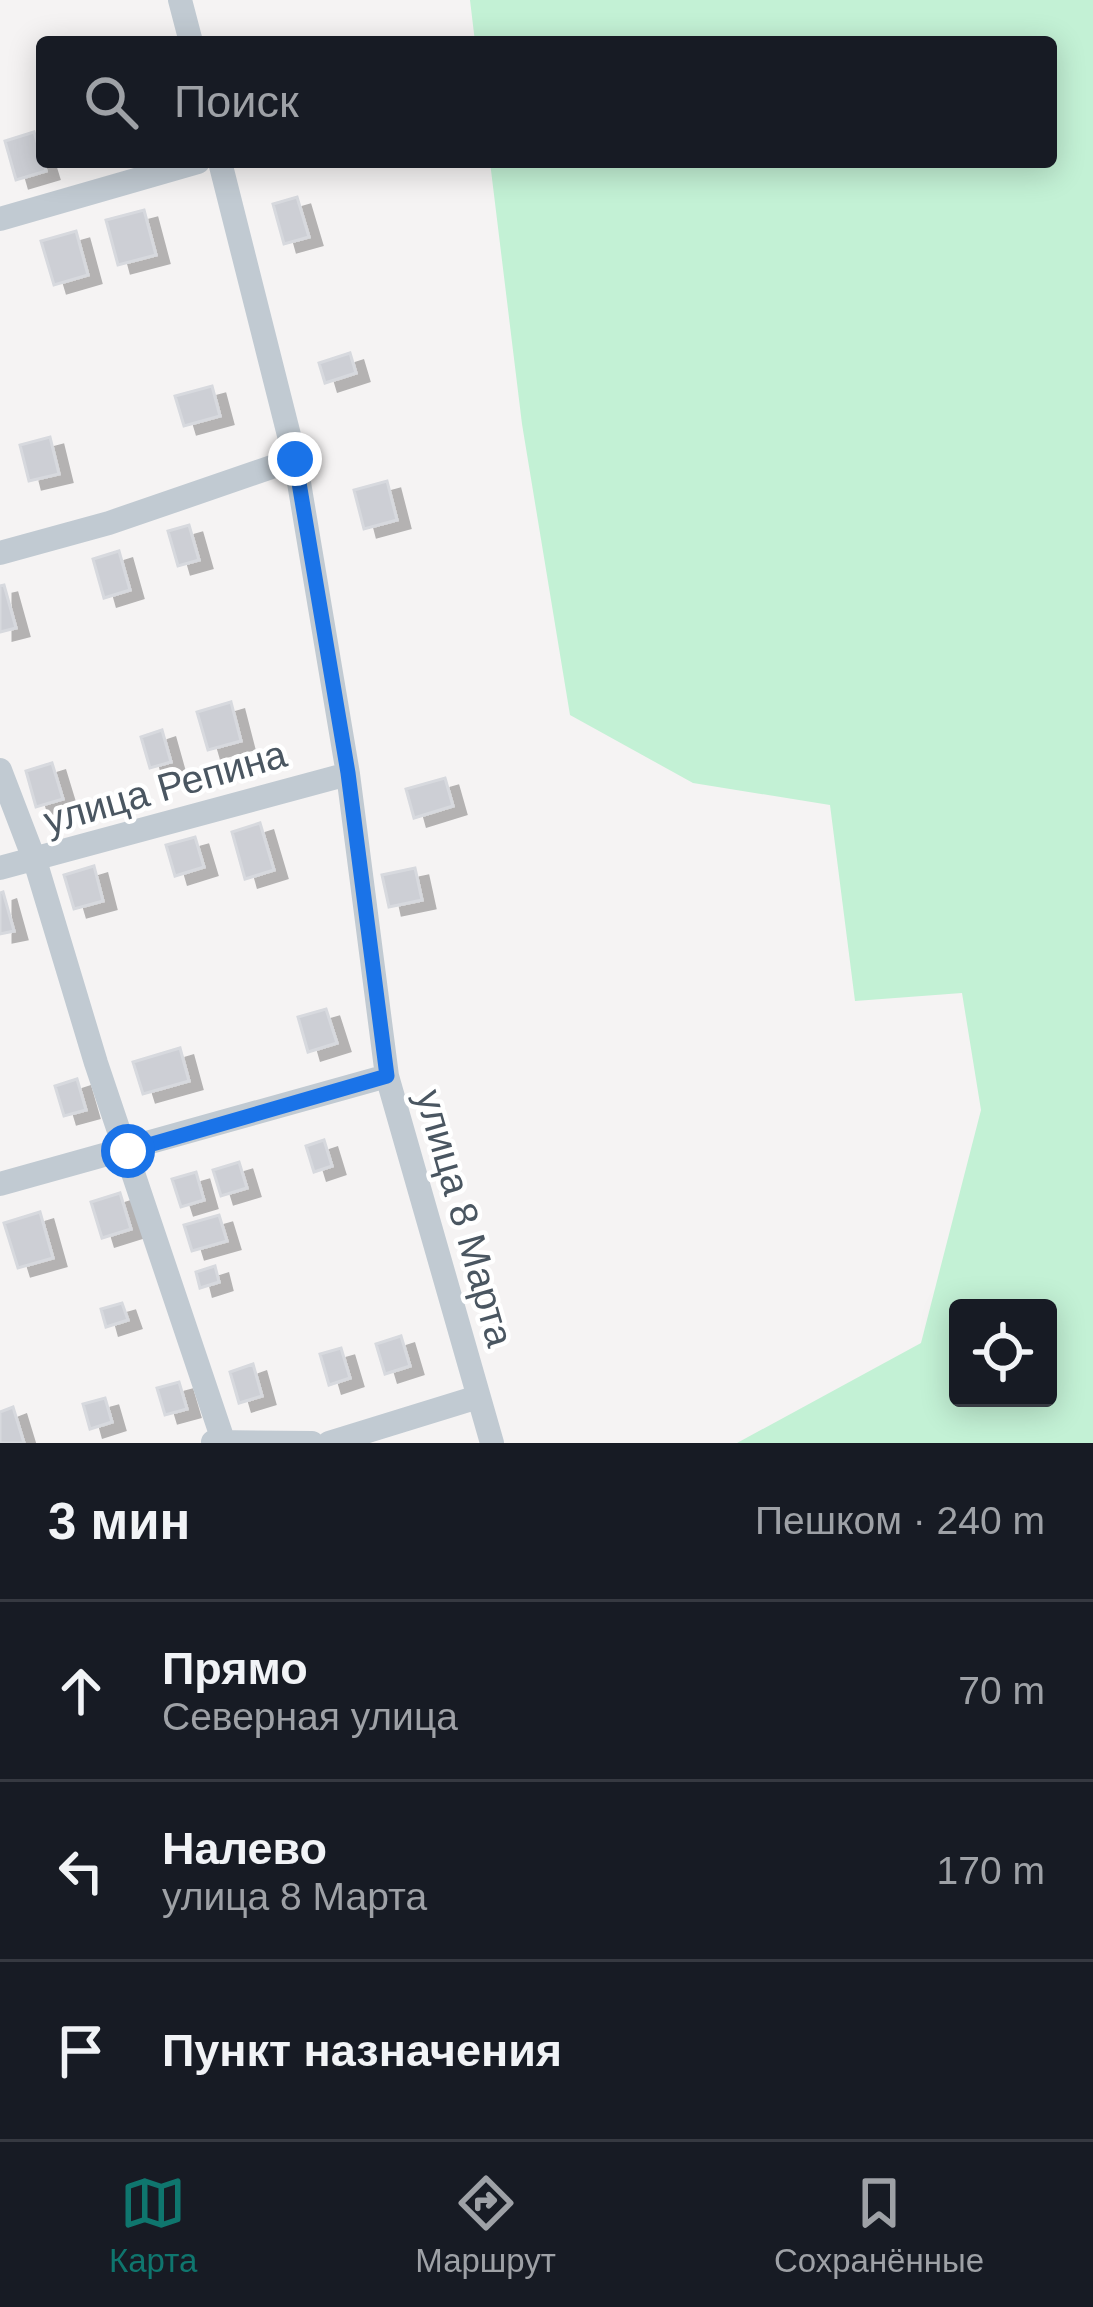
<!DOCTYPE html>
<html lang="ru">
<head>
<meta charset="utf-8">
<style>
  body { margin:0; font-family:Helvetica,sans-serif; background:#20242c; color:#f1f3f6 }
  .controls { position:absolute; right:36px; bottom:36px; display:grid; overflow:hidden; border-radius:12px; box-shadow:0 6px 30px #0003 }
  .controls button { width:108px; height:108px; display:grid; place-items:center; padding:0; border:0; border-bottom:3px solid #363941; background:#171b24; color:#f1f3f6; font:60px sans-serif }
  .stop { position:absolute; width:36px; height:36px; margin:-27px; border:9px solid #1a73e8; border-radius:50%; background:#fff }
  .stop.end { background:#1a73e8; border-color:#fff; box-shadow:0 3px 12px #0008 }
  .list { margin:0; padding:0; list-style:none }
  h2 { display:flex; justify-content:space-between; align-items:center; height:156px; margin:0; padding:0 48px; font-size:51px }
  h2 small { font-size:39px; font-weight:400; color:#9ea1a6 }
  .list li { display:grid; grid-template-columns:78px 1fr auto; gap:36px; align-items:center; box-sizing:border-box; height:180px; padding:0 48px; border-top:3px solid #363941 }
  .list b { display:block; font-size:45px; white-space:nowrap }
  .list p { margin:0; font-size:39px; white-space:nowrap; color:#9ea1a6 }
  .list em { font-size:39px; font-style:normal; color:#9ea1a6 }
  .icon { flex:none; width:66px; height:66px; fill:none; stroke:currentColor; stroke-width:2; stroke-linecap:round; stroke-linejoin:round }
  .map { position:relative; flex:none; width:1093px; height:1443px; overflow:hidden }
  .search { position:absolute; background:#171b24; box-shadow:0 6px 30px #0003; left:36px; right:36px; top:36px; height:132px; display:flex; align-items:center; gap:30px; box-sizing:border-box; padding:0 42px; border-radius:12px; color:#9ea1a6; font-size:45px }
  .sheet { height:696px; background:#171b24 }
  nav { display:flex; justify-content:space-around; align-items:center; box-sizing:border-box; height:168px; border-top:3px solid #363941; background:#171b24; font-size:33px; color:#9ea1a6 }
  nav a { display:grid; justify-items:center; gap:6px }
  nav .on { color:#0f766e }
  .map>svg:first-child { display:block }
</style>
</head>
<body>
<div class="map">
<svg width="1093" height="1443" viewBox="0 0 1093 1443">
  <defs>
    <filter id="shadow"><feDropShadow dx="13" dy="8" stdDeviation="0" flood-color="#0004"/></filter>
  </defs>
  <rect width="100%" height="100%" fill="#f5f3f3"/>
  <path fill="#c3f1d5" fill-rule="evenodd" d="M470,0H1093V1443H737L921,1343L981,1110L962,993L855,1001L830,805L693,783L570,715L522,424L490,162H1051V42H475ZM958,1308H1048V1398H958Z"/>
  <path fill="#cdcfd5" stroke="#d7d9de" stroke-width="3" filter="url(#shadow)" d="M34,132L46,171L16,180L5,141Z
    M297,197L309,237L284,244L273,204Z
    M144,210L156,255L118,265L106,220Z
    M76,231L88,275L54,285L41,241Z
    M350,353L356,373L325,383L319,363Z
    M212,386L220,416L184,426L175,396Z
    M50,437L59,474L29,481L20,445Z
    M387,481L397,520L364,529L354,490Z
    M189,525L199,560L178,566L168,531Z
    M119,551L130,590L104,598L93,559Z
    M4,585L16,628L0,632V586Z
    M231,702L241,741L208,750L197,712Z
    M162,730L171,762L150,768L141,737Z
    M52,763L63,799L36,807L26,771Z
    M445,778L453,806L414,818L406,789Z
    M260,823L274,870L245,879L232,832Z
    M195,837L204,867L175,876L166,845Z
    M94,866L103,901L74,909L64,875Z
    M415,868L422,900L389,907L382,875Z
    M3,892L14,931L0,934V893Z
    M326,1009L337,1043L308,1052L298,1017Z
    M180,1048L189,1081L143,1094L133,1062Z
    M77,1079L86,1110L64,1116L55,1086Z
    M324,1140L332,1166L314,1172L306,1146Z
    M239,1162L247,1188L221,1196L213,1170Z
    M196,1172L204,1200L181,1207L172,1179Z
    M120,1193L131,1229L102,1238L91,1202Z
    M40,1212L53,1258L18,1268L4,1223Z
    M219,1215L227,1241L192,1251L184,1225Z
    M215,1266L219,1282L200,1288L196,1272Z
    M122,1303L128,1320L106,1327L101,1309Z
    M401,1336L410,1366L385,1374L376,1344Z
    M341,1348L350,1378L329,1385L320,1354Z
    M253,1364L262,1396L239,1403L230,1372Z
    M179,1382L187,1409L165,1415L157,1388Z
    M105,1398L112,1422L90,1429L83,1404Z
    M13,1407L24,1443H0V1412Z"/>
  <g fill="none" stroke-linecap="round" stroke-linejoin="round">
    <path stroke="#c1cad2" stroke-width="24" d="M180,0L191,42
      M220,162L295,459L348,774L387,1076L492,1443
      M0,219L198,162
      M0,553L109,523L295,459
      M0,770L36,864L96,1063L224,1443
      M0,868L348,774
      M0,1184L387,1076
      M213,1442L312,1443
      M329,1443L478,1397"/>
  </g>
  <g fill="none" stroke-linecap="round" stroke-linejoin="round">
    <path stroke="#1a73e8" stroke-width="15" d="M128,1151L387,1076L348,773L295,459"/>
  </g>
  <g text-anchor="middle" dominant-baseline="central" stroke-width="9" stroke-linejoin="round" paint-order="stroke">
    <g font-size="39" fill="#4a5661" stroke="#fff">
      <text transform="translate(165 787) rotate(-16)">улица Репина</text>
      <text transform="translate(465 1218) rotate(74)">улица 8 Марта</text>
    </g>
  </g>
</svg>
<div class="controls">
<button><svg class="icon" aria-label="locate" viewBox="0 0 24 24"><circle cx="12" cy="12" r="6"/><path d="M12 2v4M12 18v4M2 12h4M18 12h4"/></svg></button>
</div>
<div class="stop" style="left:128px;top:1151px"></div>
<div class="stop end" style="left:295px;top:459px"></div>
<div class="search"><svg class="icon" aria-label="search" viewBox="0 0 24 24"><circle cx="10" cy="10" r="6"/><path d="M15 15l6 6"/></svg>Поиск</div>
</div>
<section class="sheet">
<h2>3 мин<small>Пешком · 240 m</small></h2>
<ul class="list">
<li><svg class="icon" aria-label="ahead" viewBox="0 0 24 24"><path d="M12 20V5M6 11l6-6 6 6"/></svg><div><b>Прямо</b><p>Северная улица</p></div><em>70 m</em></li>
<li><svg class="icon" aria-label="left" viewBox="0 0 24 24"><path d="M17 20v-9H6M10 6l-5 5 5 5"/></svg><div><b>Налево</b><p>улица 8 Марта</p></div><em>170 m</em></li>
<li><svg class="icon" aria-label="arrive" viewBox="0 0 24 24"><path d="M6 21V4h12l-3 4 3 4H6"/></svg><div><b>Пункт назначения</b></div></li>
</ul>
</section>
<nav>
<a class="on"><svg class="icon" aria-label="map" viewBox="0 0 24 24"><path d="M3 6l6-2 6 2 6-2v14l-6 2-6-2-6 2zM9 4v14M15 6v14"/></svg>Карта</a>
<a><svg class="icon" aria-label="directions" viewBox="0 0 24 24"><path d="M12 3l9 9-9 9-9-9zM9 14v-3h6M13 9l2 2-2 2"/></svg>Маршрут</a>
<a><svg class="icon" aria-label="saved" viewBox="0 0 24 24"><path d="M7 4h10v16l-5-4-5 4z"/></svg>Сохранённые</a>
</nav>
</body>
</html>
